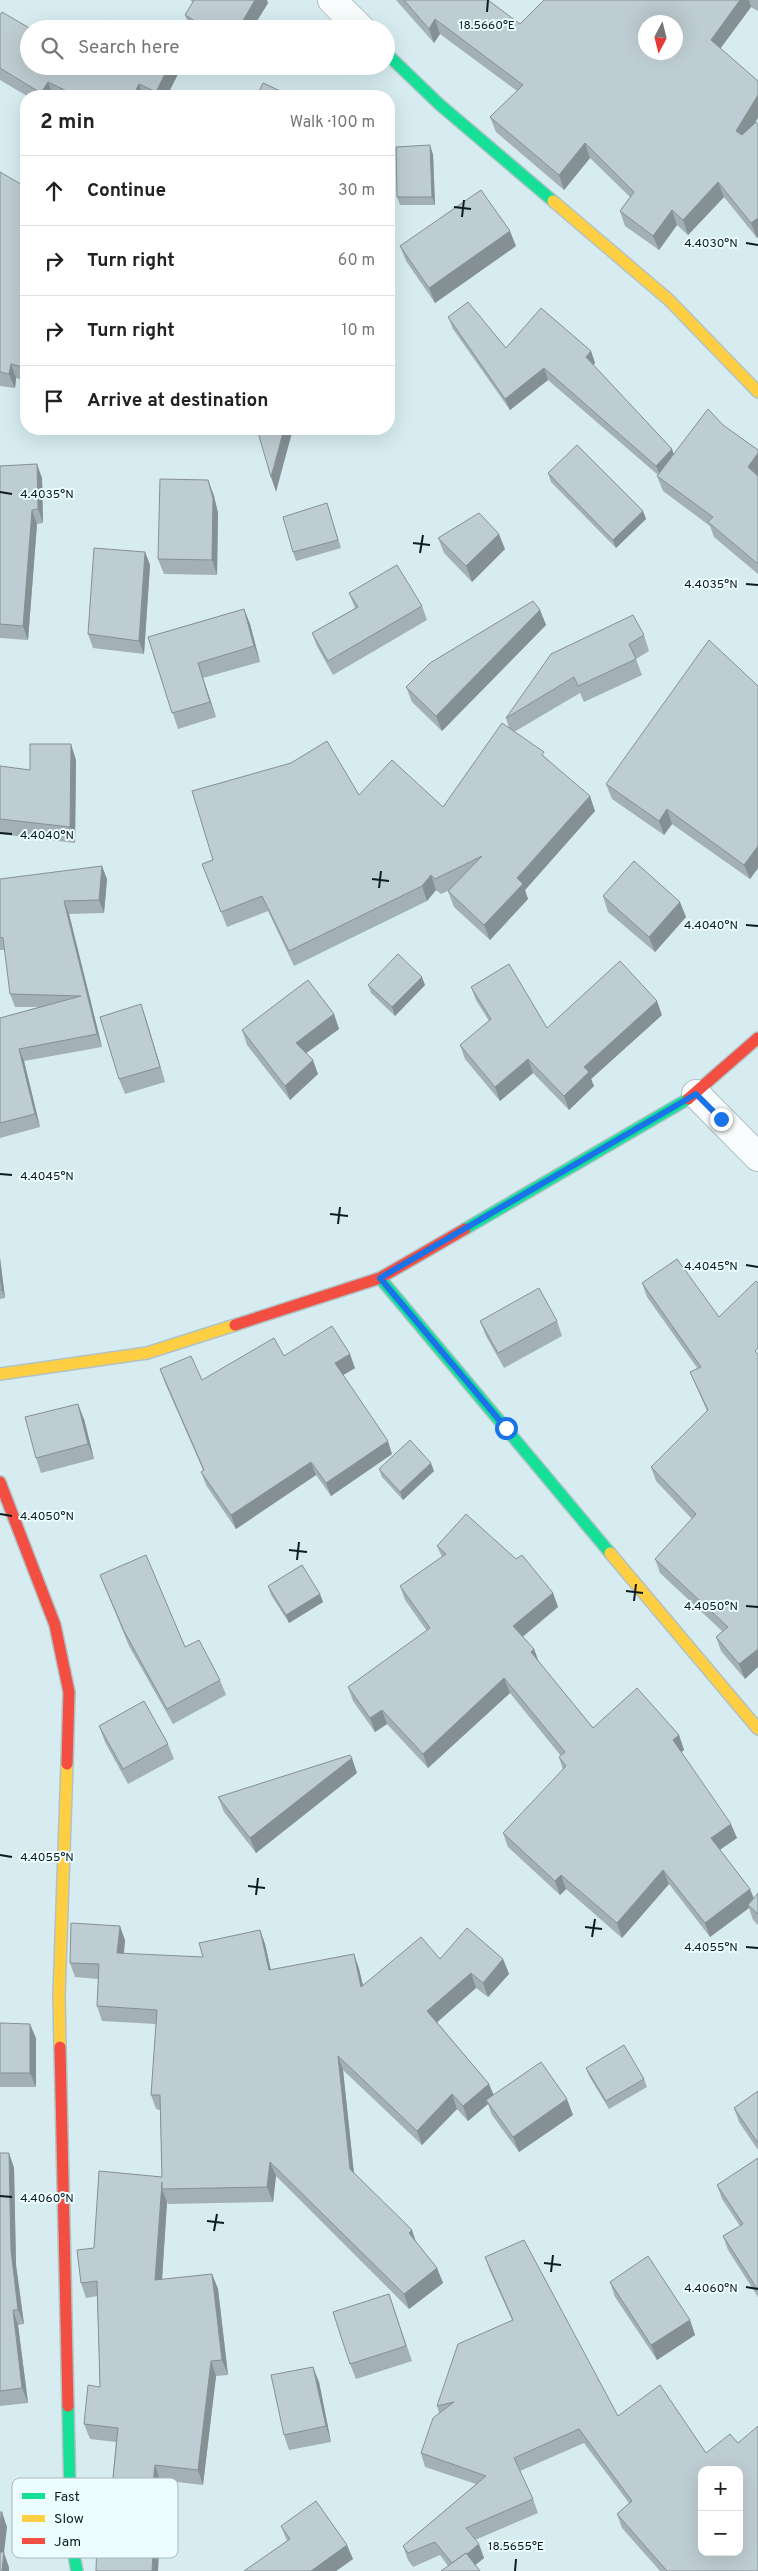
<!DOCTYPE html>
<html lang="en">
<head>
<meta charset="utf-8">
<style>
  body { margin:0; font-family:Overpass,sans-serif; background:#f2f2f2; color:#222 }
  .controls { position:absolute; right:15px; bottom:15px; display:grid; overflow:hidden; border-radius:10px; box-shadow:0 5px 20px #0002 }
  .controls button { width:45px; height:45px; display:grid; place-items:center; padding:0; border:0; border-bottom:1px solid #e0e0e0; background:#fff; color:#222; font:25px sans-serif }
  .compass { position:absolute; left:638px; top:15px; width:45px; height:45px; border-radius:50%; background:#fff; box-shadow:0 5px 20px #0002; rotate:187deg }
  .stop { position:absolute; width:15px; height:15px; margin:-11px; border:4px solid #1a73e8; border-radius:50%; background:#fff }
  .stop.end { background:#1a73e8; border-color:#fff; box-shadow:0 1px 5px #0008 }
  .list { margin:0; padding:0; list-style:none }
  h2 { display:flex; justify-content:space-between; align-items:center; height:65px; margin:0; padding:0 20px; font-size:21px }
  h2 small { font-size:16px; font-weight:400; color:#767676 }
  .list li { display:grid; grid-template-columns:32px 1fr auto; gap:15px; align-items:center; box-sizing:border-box; height:70px; padding:0 20px; border-top:1px solid #e0e0e0 }
  .list b { display:block; font-size:19px; white-space:nowrap }
  .list em { font-size:16px; font-style:normal; color:#767676 }
  .icon { flex:none; width:28px; height:28px; fill:none; stroke:currentColor; stroke-width:2; stroke-linecap:round; stroke-linejoin:round }
  .map { position:relative; flex:none; width:758px; height:2571px; overflow:hidden }
  .search { position:absolute; background:#fff; box-shadow:0 5px 20px #0002; left:20px; top:20px; width:375px; height:55px; display:flex; align-items:center; gap:12px; box-sizing:border-box; padding:0 18px; border-radius:28px; color:#767676; font-size:19px }
  .panel { position:absolute; background:#fff; box-shadow:0 5px 20px #0002; left:20px; top:90px; width:375px; height:345px; border-radius:20px }
  .map>svg:first-child { display:block }
</style>
</head>
<body>
<div class="map">
<svg width="758" height="2571" viewBox="0 0 758 2571">
  <rect width="100%" height="100%" fill="#d6ecf0"/>
  <g fill="none" stroke-linecap="round" stroke-linejoin="round">
    <defs>
      <path id="street" d="M332,0L361,29
        M696,1094L758,1157"/>
      <path id="fast" d="M386,53L439,104L553,201
        M465,1229L688,1099
        M380,1278L610,1553
        M68,2406L71,2539L77,2571"/>
      <path id="slow" d="M553,201L669,300L758,392
        M0,1374L147,1353L235,1325
        M610,1553L758,1729
        M60,2047L59,1996L67,1764"/>
      <path id="jam" d="M688,1099L758,1038
        M235,1325L380,1278L465,1229
        M0,1482L55,1625L69,1692L67,1764
        M60,2047L68,2406"/>
    </defs>
    <use href="#street" stroke="#b1c2c5" stroke-width="30"/>
    <use href="#fast" stroke="#b1c2c5" stroke-width="14"/>
    <use href="#slow" stroke="#b1c2c5" stroke-width="14"/>
    <use href="#jam" stroke="#b1c2c5" stroke-width="14"/>
    <use href="#street" stroke="#f9fcfd" stroke-width="28"/>
    <use href="#fast" stroke="#16e098" stroke-width="11"/>
    <use href="#slow" stroke="#ffcf43" stroke-width="11"/>
    <use href="#jam" stroke="#f24e42" stroke-width="11"/>
  </g>
  <path fill="#a3b0b5" d="M190,0H267L268,3L252,29H190L185,15L193,2Z
    M396,0H488L520,24L544,0H758V11L751,7L721,48L755,122L758,125V237L757,238L724,197L688,235L677,225L659,250L625,226L620,211L630,197L590,158L564,190L496,132L490,117L517,91L440,34L434,43Z
    M0,15L29,66H180L181,68L167,96H27L0,80Z
    M433,154L435,205H400L397,197Z
    M0,172L26,187V381L16,378L15,388L0,386Z
    M400,246H516L435,303L406,261Z
    M448,317L506,348L591,351L595,363L593,365L672,449L674,455L723,425L758,450V574L714,537L710,526L663,491L657,476L658,475L548,380L510,410L453,329Z
    M0,466L42,478L43,523L37,524L28,640L0,638Z
    M548,473L643,511L646,519L616,548L551,482Z
    M208,480L214,496L218,513L217,575L164,574L158,559Z
    M327,503L341,548L296,561L293,552Z
    M438,538L505,549L472,582L444,553Z
    M145,552L150,565L144,654L93,648L88,634Z
    M349,593L422,606L427,620L333,675L317,646L312,633L355,608Z
    M244,609L250,624L260,662L203,678L216,717L178,729L148,637Z
    M540,610L546,625L442,731L412,702L406,687Z
    M644,635L649,651L636,659L642,675L584,702L580,693L514,732L546,758L595,811L525,890L528,899L490,940L454,907L448,891L450,890L441,894L436,890L427,901L294,966L268,911L227,927L202,864L359,795L443,807L509,728L506,718Z
    M758,686V868L750,879L672,824L664,835L612,799L606,784Z
    M76,760L75,843L0,834V766L30,770Z
    M0,879H107L104,913L69,914L102,1047L24,1061L40,1127L0,1138V1018L39,1007H15L10,994L5,950H0Z
    M603,896L686,917L655,952L608,912Z
    M368,985H425L395,1016L371,993Z
    M471,987L547,1028L662,1015L591,1079L594,1086L569,1110L533,1073L500,1101L465,1059L460,1045L489,1021L476,1000Z
    M141,1004L146,1019L165,1082L125,1094L119,1079Z
    M334,1014L339,1029L306,1053L318,1074L290,1100L247,1045L242,1030Z
    M0,1258L5,1298L0,1299Z
    M642,1283L719,1317L745,1679L721,1651L716,1637L722,1631L660,1573L655,1559L692,1519L656,1481L651,1467L707,1411L696,1386L690,1372L698,1369L647,1297Z
    M480,1321H557L562,1336L504,1368L486,1336Z
    M284,1356L355,1368L343,1375L392,1454L331,1496L316,1475L236,1529L206,1485L201,1472L203,1470L165,1383L160,1369L202,1380Z
    M84,1419L94,1459L41,1473L36,1458Z
    M379,1469L434,1471L403,1500L382,1477Z
    M437,1546L553,1593L558,1607L523,1637L534,1649L539,1662L593,1728L679,1735L684,1750L681,1752L737,1838L720,1850L750,1889L754,1898L758,1893V1925L753,1920L749,1908L710,1937L669,1884L622,1938L566,1889L560,1895L508,1847L503,1833L563,1770L559,1757L561,1756L510,1693L428,1768L387,1724L375,1732L353,1701L348,1687L427,1631L405,1600L400,1586L442,1557Z
    M100,1575L185,1647L220,1680L226,1695L173,1724L129,1646L106,1590Z
    M268,1586L320,1594L323,1602L289,1623L271,1595Z
    M99,1726L168,1744L174,1759L128,1784L105,1742Z
    M357,1773L256,1853L224,1812L218,1797Z
    M260,1930L265,1944L271,1970L354,1954L359,1969L363,1986L440,1959H503L509,1974L488,1997L476,1988L437,2022L489,2084L493,2095L573,2115L519,2152L492,2115L488,2104L468,2121L457,2109L422,2145L343,2070L354,2173L416,2242L437,2268L443,2283L409,2309L276,2176L273,2202L168,2204L167,2202L162,2280L212,2274L218,2289L228,2375L216,2376L203,2485L160,2480L154,2540L159,2554L107,2538L116,2442L90,2439L84,2424L100,2387L97,2296L86,2298L81,2283L94,2248L162,2177L160,2110L156,2109L151,2095L156,2024L102,2021L97,2006L98,1979L75,1977L70,1963L125,1940L124,1954L203,1957Z
    M0,2023L36,2038V2087H0Z
    M586,2068L644,2079L647,2087L609,2109L589,2076Z
    M758,2091V2150L739,2122L734,2108Z
    M0,2137V2153H9L14,2168L16,2265L24,2324L18,2325L28,2403L0,2406Z
    M758,2158V2297L728,2250L723,2236L740,2226L722,2199L717,2185Z
    M485,2257L618,2416L758,2571H660L622,2528L617,2514L629,2503L584,2443L520,2471L533,2499L538,2513L475,2540L484,2558L475,2565L448,2566L440,2555L413,2567L408,2560L403,2546L476,2484L425,2467L421,2453L439,2413L437,2406L512,2320L490,2271Z
    M610,2282L690,2320L695,2335L657,2360L615,2297Z
    M389,2294L412,2361L356,2379L350,2364Z
    M319,2382L331,2442L289,2450L284,2435Z
    M281,2526L353,2559L336,2571H244L287,2541Z"/>
  <path fill="#859094" d="M255,0H267L268,3L252,29H238Z
    M740,0H749L751,7L716,54L711,40Z
    M435,19L440,34L434,43L429,29Z
    M169,66H180L181,68L167,96H157L156,92Z
    M48,82L53,96H42L41,93Z
    M139,84L143,96H133Z
    M758,95V118L741,145L736,131Z
    M585,143L590,158L564,190L559,175Z
    M430,145L433,154L435,205L432,197Z
    M718,182L724,197L688,235L683,220Z
    M672,210L677,225L659,250L653,236Z
    M758,218V237L757,238L751,223Z
    M510,231L516,246L435,303L429,288Z
    M591,351L595,363L590,369L586,357Z
    M11,364L16,378L15,388L9,374Z
    M544,368L548,380L510,410L505,399Z
    M284,429H293L276,492L271,477Z
    M672,449L676,461L661,477L656,466Z
    M758,453V475L753,482L748,467Z
    M37,464L42,478L43,523L38,509Z
    M208,480L214,496L218,513L217,575L212,560Z
    M32,510L37,524L28,640L23,626Z
    M643,511L646,519L616,548L613,540Z
    M499,534L505,549L472,582L466,566Z
    M145,552L150,565L144,654L139,641Z
    M244,609L250,624L260,662L254,646Z
    M540,610L546,625L442,731L436,716Z
    M198,663L216,717L210,702Z
    M71,744L76,760L75,843L70,827Z
    M590,796L595,811L525,890L528,899L490,940L484,925L517,878Z
    M667,809L672,824L664,835L659,821Z
    M758,846V868L750,879L744,865Z
    M102,866L107,879L104,913L99,900Z
    M431,875L436,890L427,901L422,886Z
    M64,901L69,914L102,1047L97,1034Z
    M680,902L686,917L655,952L649,937Z
    M422,977L425,985L395,1016L392,1007Z
    M657,1001L662,1015L591,1079L594,1086L569,1110L564,1096L584,1067Z
    M141,1004L146,1019L165,1082L160,1067Z
    M334,1014L339,1029L301,1057L296,1043Z
    M19,1049L24,1061L40,1127L35,1114Z
    M528,1059L533,1073L500,1101L495,1087Z
    M313,1060L318,1074L290,1100L285,1086Z
    M0,1258L5,1298L2,1290L0,1276Z
    M350,1354L355,1368L340,1377L335,1363Z
    M78,1404L84,1419L94,1459L88,1444Z
    M388,1441L392,1454L331,1496L326,1483Z
    M311,1462L316,1475L236,1529L231,1515Z
    M431,1463L434,1471L403,1500L400,1492Z
    M553,1593L558,1607L518,1640L513,1626Z
    M320,1594L323,1602L289,1623L286,1615Z
    M534,1649L539,1663L531,1652Z
    M758,1649V1667L745,1679L739,1664Z
    M504,1678L510,1693L428,1768L423,1754Z
    M382,1710L387,1724L375,1732L370,1718Z
    M679,1735L684,1750L678,1755L673,1740Z
    M352,1758L357,1773L256,1853L250,1838Z
    M731,1824L737,1838L716,1852L711,1838Z
    M663,1870L669,1884L622,1938L617,1923Z
    M561,1875L566,1889L560,1895L555,1881Z
    M750,1889L755,1903L748,1905L749,1908L710,1937L705,1923Z
    M120,1926L125,1940L122,1968L117,1953Z
    M260,1930L265,1944L274,1985L269,1970Z
    M354,1954L359,1969L367,2002L361,1987Z
    M503,1959L509,1974L488,1997L483,1983Z
    M471,1973L476,1988L433,2026L427,2011Z
    M30,2024L36,2038V2087L30,2073Z
    M338,2056L343,2070L355,2184L350,2169Z
    M489,2084L495,2098L486,2100L488,2104L468,2121L463,2106Z
    M452,2094L457,2109L422,2145L417,2131Z
    M567,2099L573,2115L519,2152L513,2137Z
    M9,2153L14,2168L16,2265L24,2324L18,2310L11,2250Z
    M270,2162L276,2176L273,2202L267,2187Z
    M162,2182V2189L167,2202L161,2295L155,2280Z
    M412,2230L417,2245L409,2233Z
    M437,2268L443,2283L409,2309L404,2294Z
    M212,2274L218,2289L228,2375L222,2360Z
    M13,2310L18,2325L28,2403L22,2388Z
    M690,2320L695,2335L657,2360L651,2345Z
    M211,2361L216,2376L203,2485L198,2470Z
    M313,2367L319,2382L331,2442L326,2426Z
    M155,2465L160,2480L154,2540L159,2554L158,2571H152L147,2539Z
    M2,2512L7,2527L4,2553L9,2567V2571H2L0,2560V2525Z
    M479,2544L484,2558L468,2571L454,2565Z
    M347,2545L353,2559L336,2571H311Z"/>
  <path fill="#becdd3" stroke="#859094" fill-rule="evenodd" d="M194,0H255L238,29H208L185,15Z
    M404,0H488L520,24L544,0H740L711,40L758,81V95L736,131L742,135L756,122L758,125V218L751,223L718,182L683,220L672,210L653,236L620,211L634,192L585,143L559,175L490,117L523,85L435,19L429,29ZM646,22H676V52H646Z
    M2,12L31,29H29V66H169L156,92L139,84L133,96H77L48,82L41,93L0,68V15Z
    M109,20L127,29H105Z
    M263,83L291,96H257Z
    M430,145L432,197H397L396,147Z
    M0,172L26,187V368L11,364L9,374L0,372Z
    M481,190L510,231L429,288L400,246Z
    M468,302L506,348L541,308L591,351L586,357L672,449L656,466L544,368L505,399L448,317Z
    M708,409L723,425L758,450V453L748,467L758,476V564L708,522L713,517L657,476Z
    M257,429H284L271,477Z
    M577,445L643,511L613,540L548,473Z
    M37,464L38,509L32,510L23,626L0,624V466Z
    M160,479L208,480L213,498L212,560L158,559Z
    M327,503L338,540L293,552L283,517Z
    M479,513L499,534L466,566L438,538Z
    M94,548L145,552L139,641L88,634Z
    M397,565L422,606L328,661L312,633L358,607L349,593Z
    M533,601L540,610L436,716L406,687L430,663Z
    M244,609L254,646L198,663L210,702L172,713L148,637Z
    M633,615L644,635L629,644L636,659L578,686L574,677L506,718L551,654Z
    M709,640L758,686V846L744,865L667,809L659,821L606,784Z
    M502,723L544,752L542,755L590,796L517,878L523,884L484,925L448,891L482,856L435,879L431,875L422,886L289,951L262,896L221,912L202,864L213,860L192,791L291,763L327,741L359,795L392,760L443,807Z
    M30,744H71L70,827L0,819V766L30,770Z
    M634,861L680,902L649,937L603,896Z
    M102,866L99,900L64,901L97,1034L19,1049L35,1114L0,1123V1018L81,996L10,994L3,938L0,937V879Z
    M398,954L422,977L392,1007L368,985Z
    M620,961L657,1001L584,1067L589,1072L564,1096L528,1059L495,1087L460,1045L491,1019L471,987L509,964L547,1028Z
    M308,980L334,1014L296,1043L313,1060L285,1086L242,1030Z
    M141,1004L160,1067L119,1079L100,1017Z
    M677,1259L719,1317L756,1281L758,1283V1348L755,1351L758,1354V1649L739,1664L716,1637L728,1627L655,1559L696,1514L651,1467L708,1410L690,1372L701,1367L642,1283Z
    M0,1276L2,1290H0Z
    M539,1288L557,1321L498,1353L480,1321Z
    M332,1326L350,1354L335,1363L388,1441L326,1483L311,1462L231,1515L201,1472L204,1470L160,1369L191,1356L202,1380L274,1338L284,1356Z
    M78,1404L88,1444L36,1458L25,1417Z
    M410,1440L431,1463L400,1492L379,1469Z
    M466,1514L516,1559L522,1555L553,1593L513,1626L534,1649L531,1652L593,1728L637,1688L679,1735L673,1740L731,1824L711,1838L750,1889L705,1923L663,1870L617,1923L561,1875L555,1881L503,1833L566,1766L559,1757L565,1752L504,1678L423,1754L382,1710L370,1718L348,1687L430,1628L400,1586L446,1554L437,1546Z
    M146,1555L185,1647L199,1640L220,1680L167,1709L124,1631L100,1575Z
    M302,1565L320,1594L286,1615L268,1586Z
    M144,1701L168,1744L123,1769L99,1726Z
    M350,1755L352,1758L250,1838L218,1797Z
    M758,1893V1914L748,1905Z
    M71,1923L120,1926L117,1953L203,1957L199,1943L260,1930L269,1970L354,1954L361,1987L421,1937L440,1959L467,1928L503,1959L483,1983L471,1973L427,2011L489,2084L463,2106L452,2094L417,2131L338,2056L350,2169L412,2230L409,2233L437,2268L404,2294L270,2162L267,2187L162,2189V2182L155,2280L212,2274L222,2360L211,2361L198,2470L155,2465L147,2539H154L152,2571H96L97,2537L107,2538L118,2428L84,2424L88,2385L100,2387L97,2281L81,2283L77,2250L94,2248L99,2171L162,2177L160,2095H151L157,2010L97,2006L99,1964L70,1963Z
    M0,2023L30,2024V2073H0Z
    M624,2045L644,2079L606,2101L586,2068Z
    M541,2062L567,2099L513,2137L486,2100Z
    M758,2091V2143L734,2108Z
    M0,2153H9L11,2250L18,2310H13L22,2388L0,2391Z
    M758,2158V2290L723,2236L743,2224L717,2185Z
    M524,2240L618,2416L660,2385L706,2453L730,2434L738,2443L758,2426V2571H667L617,2514L632,2501L579,2429L514,2458L533,2499L466,2528L479,2544L467,2554L466,2553L452,2563L435,2542L408,2553L403,2546L486,2476L421,2453L433,2418L454,2402L437,2406L458,2344L513,2320L485,2257ZM702,2470H739V2552H702Z
    M648,2256L690,2320L651,2345L610,2282Z
    M389,2294L406,2346L350,2364L333,2312Z
    M313,2367L326,2426L284,2435L271,2375Z
    M316,2501L347,2545L311,2571H244L290,2539L281,2526Z
    M0,2512H2L0,2525Z
    M0,2552H4L2,2571H0Z
    M466,2553L480,2571H441Z"/>
  <g fill="none" stroke-linecap="round" stroke-linejoin="round">
    <path stroke="#1a73e8" stroke-width="6" d="M506,1428L380,1278L696,1094L721,1119"/>
  </g>
  <path fill="none" stroke="#0d1c1f" stroke-width="2" d="M487,12L488,0M454,207L471,209M462,217L464,200M746,243L758,245M0,492L12,494M413,543L430,545M420,553L423,535M746,584L758,585M0,833L12,834M372,879L389,881M379,888L381,871M746,925L758,926M0,1174L12,1175M330,1214L348,1216M338,1224L340,1207M746,1265L758,1267M0,1514L12,1516M289,1550L307,1552M297,1560L299,1542M626,1591L643,1593M634,1601L636,1584M746,1606L758,1607M0,1855L12,1857M248,1886L265,1888M256,1895L258,1878M585,1927L602,1929M592,1937L595,1919M746,1947L758,1948M0,2196L12,2197M207,2221L224,2223M214,2231L217,2214M544,2263L561,2265M551,2272L553,2255M746,2287L758,2289M515,2571L516,2559"/>
  <rect x="12" y="2478" width="166" height="80" rx="8" fill="#ecfcff" stroke="#a9b9bc" stroke-width="1"/>
  <rect x="22" y="2493" width="23" height="6" fill="#16e098"/>
  <rect x="22" y="2515" width="23" height="7" fill="#ffcf43"/>
  <rect x="22" y="2538" width="23" height="6" fill="#f24e42"/>
  <g font-size="14" fill="#0d1c1f">
    <text x="54" y="2501">Fast</text>
    <text x="54" y="2523">Slow</text>
    <text x="54" y="2546">Jam</text>
  </g>
  <g font-size="12" text-anchor="middle" fill="#0d1c1f" stroke="#ecfcff" stroke-width="4" stroke-linejoin="round" paint-order="stroke">
    <text x="487" y="29">18.5660°E</text>
    <text x="711" y="247">4.4030°N</text>
    <text x="47" y="498">4.4035°N</text>
    <text x="711" y="588">4.4035°N</text>
    <text x="47" y="839">4.4040°N</text>
    <text x="711" y="929">4.4040°N</text>
    <text x="47" y="1180">4.4045°N</text>
    <text x="711" y="1270">4.4045°N</text>
    <text x="47" y="1520">4.4050°N</text>
    <text x="711" y="1610">4.4050°N</text>
    <text x="47" y="1861">4.4055°N</text>
    <text x="711" y="1951">4.4055°N</text>
    <text x="47" y="2202">4.4060°N</text>
    <text x="711" y="2292">4.4060°N</text>
    <text x="516" y="2550">18.5655°E</text>
  </g>
</svg>
<div class="controls">
<button>+</button>
<button>−</button>
</div>
<svg class="compass" viewBox="-18 -18 36 36"><path d="M0-13l5 13h-10z" fill="#e53935"/><path d="M0 13l5-13h-10z" fill="#767676"/></svg>
<div class="stop" style="left:506px;top:1428px"></div>
<div class="stop end" style="left:721px;top:1119px"></div>
<div class="search"><svg class="icon" aria-label="search" viewBox="0 0 24 24"><circle cx="10" cy="10" r="6"/><path d="M15 15l6 6"/></svg>Search here</div>
<section class="panel">
<h2>2 min<small>Walk · 100 m</small></h2>
<ul class="list">
<li><svg class="icon" aria-label="ahead" viewBox="0 0 24 24"><path d="M12 20V5M6 11l6-6 6 6"/></svg><div><b>Continue</b></div><em>30 m</em></li>
<li><svg class="icon" aria-label="right" viewBox="0 0 24 24"><path d="M7 20v-9h11M14 6l5 5-5 5"/></svg><div><b>Turn right</b></div><em>60 m</em></li>
<li><svg class="icon" aria-label="right" viewBox="0 0 24 24"><path d="M7 20v-9h11M14 6l5 5-5 5"/></svg><div><b>Turn right</b></div><em>10 m</em></li>
<li><svg class="icon" aria-label="arrive" viewBox="0 0 24 24"><path d="M6 21V4h12l-3 4 3 4H6"/></svg><div><b>Arrive at destination</b></div></li>
</ul>
</section>
</div>
</body>
</html>
